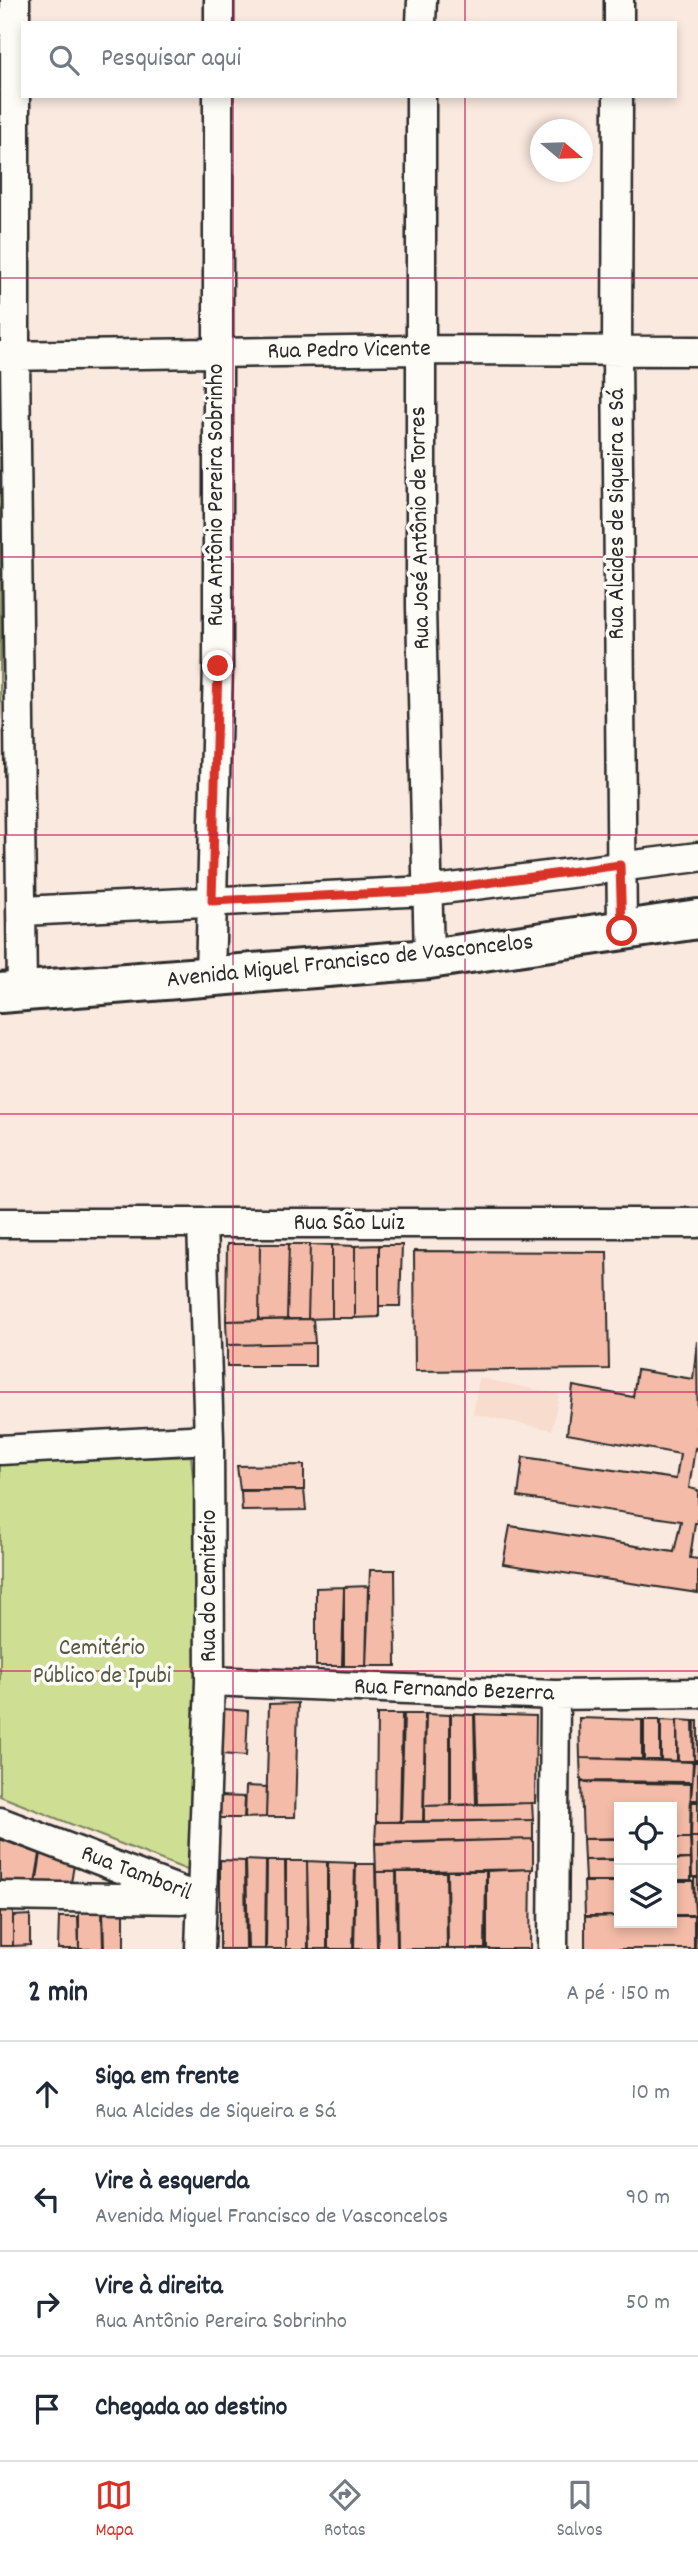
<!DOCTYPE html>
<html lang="pt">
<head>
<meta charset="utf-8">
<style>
  body { margin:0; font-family:Dekko,sans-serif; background:#f2f2f3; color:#1f2937 }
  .controls { position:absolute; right:21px; bottom:21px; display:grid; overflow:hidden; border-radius:0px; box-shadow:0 4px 10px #0003 }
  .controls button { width:63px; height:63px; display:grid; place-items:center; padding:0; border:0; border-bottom:2px solid #e0e1e3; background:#fff; color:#1f2937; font:35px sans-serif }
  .compass { position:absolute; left:530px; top:119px; width:63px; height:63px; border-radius:50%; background:#fff; box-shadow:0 4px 10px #0003; rotate:109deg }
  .stop { position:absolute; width:21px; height:21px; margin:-16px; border:5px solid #d93025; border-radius:50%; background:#fff }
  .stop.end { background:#d93025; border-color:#fff; box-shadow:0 2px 7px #0008 }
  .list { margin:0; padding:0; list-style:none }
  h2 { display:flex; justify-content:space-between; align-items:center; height:91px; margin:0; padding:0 28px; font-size:30px }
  h2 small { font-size:23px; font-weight:400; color:#747a83 }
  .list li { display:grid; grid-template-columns:46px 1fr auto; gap:21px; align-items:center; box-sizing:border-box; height:105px; padding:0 28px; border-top:2px solid #e0e1e3 }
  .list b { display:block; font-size:26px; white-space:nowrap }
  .list p { margin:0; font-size:23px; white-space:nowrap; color:#747a83 }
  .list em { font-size:23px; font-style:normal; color:#747a83 }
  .icon { flex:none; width:38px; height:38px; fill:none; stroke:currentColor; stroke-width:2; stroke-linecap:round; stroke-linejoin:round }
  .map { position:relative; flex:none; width:698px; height:1949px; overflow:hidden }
  .search { position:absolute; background:#fff; box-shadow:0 4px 10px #0003; left:21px; right:21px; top:21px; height:77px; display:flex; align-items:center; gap:18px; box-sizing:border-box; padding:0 24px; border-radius:0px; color:#747a83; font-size:26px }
  .sheet { height:511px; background:#fff }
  nav { display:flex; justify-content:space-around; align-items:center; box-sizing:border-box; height:98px; border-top:2px solid #e0e1e3; background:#fff; font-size:19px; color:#747a83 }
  nav a { display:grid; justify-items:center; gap:4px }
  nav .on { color:#d93025 }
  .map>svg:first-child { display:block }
</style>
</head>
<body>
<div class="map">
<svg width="698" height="1949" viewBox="0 0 698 1949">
  <rect width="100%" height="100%" fill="#fae9df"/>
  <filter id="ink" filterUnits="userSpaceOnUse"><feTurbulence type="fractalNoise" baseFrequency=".0143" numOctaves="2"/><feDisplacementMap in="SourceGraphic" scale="14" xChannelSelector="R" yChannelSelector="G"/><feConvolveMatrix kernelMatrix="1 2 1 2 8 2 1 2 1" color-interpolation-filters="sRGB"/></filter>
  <g filter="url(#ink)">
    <path fill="#f8dcce" d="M479,1378L559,1394L552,1430L473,1414Z"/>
    <path fill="#cedf93" stroke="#7c855f" stroke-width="2" d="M0,368H5L0,719Z
      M191,1456L200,1556L194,1861L187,1870L0,1796V1464Z"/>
    <path fill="#f4bca8" stroke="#2b2b2b" stroke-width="2" d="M227,1244H260L259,1320L226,1321Z
      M260,1244H289L287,1319L259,1320Z
      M289,1244H310L308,1319H287Z
      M310,1244L332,1245V1318L308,1319Z
      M332,1245L355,1246V1318H332Z
      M379,1245H402L400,1306H379Z
      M379,1245V1317L355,1318V1246Z
      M414,1251L607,1252L609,1369L415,1371Z
      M313,1319L315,1343L227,1345L226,1321Z
      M697,1341L698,1449L695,1448L689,1488L698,1490V1523H695L690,1558L698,1559V1593L503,1564L510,1526L674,1552L681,1521L518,1497L523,1457L676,1479L680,1454L567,1434L573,1386L633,1397L637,1370L693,1379Z
      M315,1343V1366H227V1345Z
      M304,1465V1490H240L237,1466Z
      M304,1490L306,1510L242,1511L241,1491Z
      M370,1570H395L396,1666H366Z
      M368,1586L366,1666H344V1587Z
      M344,1587L342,1666H316V1588Z
      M298,1703L295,1817H266L269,1704Z
      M224,1709L248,1711L246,1756L222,1754Z
      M377,1714H402L400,1822H376Z
      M404,1714H425L423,1822H401Z
      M426,1714L450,1715V1805L424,1806Z
      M451,1714L474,1715L476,1804L451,1805Z
      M475,1714L536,1716L535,1803L478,1804Z
      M579,1718L642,1720V1759L580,1758Z
      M644,1720H660V1760H644Z
      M661,1720L677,1721V1761L661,1760Z
      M677,1720L693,1721L694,1761H678Z
      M695,1721H698V1760H694Z
      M580,1758L693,1762L692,1782L581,1781Z
      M694,1762H698V1800H691Z
      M581,1782L691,1784L690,1838H672V1807H619V1838L583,1839Z
      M246,1786L267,1787L266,1817L245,1818Z
      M219,1796L245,1797L244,1818H218Z
      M692,1802H698V1837H691Z
      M532,1803L533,1820L424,1822V1806Z
      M533,1820V1839L375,1843L376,1822Z
      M691,1837H698V1877H692Z
      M672,1838H690L691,1859H672Z
      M0,1839L40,1854L35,1884L0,1886Z
      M533,1839V1869L376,1872L375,1844Z
      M583,1839H619V1859L584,1860Z
      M41,1854L74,1865L71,1883L36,1884Z
      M691,1859V1880H672V1860Z
      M220,1860L245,1861L246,1949H220Z
      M246,1860L266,1861L265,1949H248Z
      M584,1860H619V1881H585Z
      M267,1861H285L286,1949H266Z
      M286,1861H307L308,1949H286Z
      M307,1861L327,1862V1949H309Z
      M328,1862L355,1863L353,1949H328Z
      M356,1864H375L377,1949H354Z
      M531,1869L530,1949H487V1871Z
      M447,1871H486L485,1949H448Z
      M376,1872H396L397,1949H378Z
      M397,1872H446L447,1949H398Z
      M694,1878H698V1915H695Z
      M672,1881H693L695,1915H672Z
      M584,1882H619V1916H585Z
      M0,1906H13V1946H0Z
      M79,1910H102L103,1949H79Z
      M103,1910H124V1949H104Z
      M30,1915V1945L13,1946V1916Z
      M619,1916V1923H672V1916H694V1949H585V1917Z
      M696,1916H698V1949H695Z
      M59,1917H78L79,1949H58Z"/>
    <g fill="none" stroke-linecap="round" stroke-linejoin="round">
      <defs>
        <path id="street" d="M15,0V356L22,992
          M219,23V0
          M421,23L422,0
          M619,23V0
          M421,96V606L429,959
          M618,96L617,352L622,931
          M0,356L419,350L698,351
          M23,911L427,891L698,857
          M210,977L218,666V96
          M0,1223H698
          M0,1450L209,1439
          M210,1681L555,1695L698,1693
          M0,1822L201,1899
          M0,1896L181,1899
          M200,1949L210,1681L209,1439L202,1224
          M553,1949L555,1695"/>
        <path id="secondary" d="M0,993L429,959L698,919"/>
      </defs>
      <use href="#street" stroke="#2b2b2b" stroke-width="33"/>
      <use href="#secondary" stroke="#2b2b2b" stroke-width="44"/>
      <use href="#street" stroke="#fdfcf7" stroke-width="28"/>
      <use href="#secondary" stroke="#fdfcf7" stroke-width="38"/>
    </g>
  </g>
  <g fill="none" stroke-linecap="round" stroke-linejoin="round" filter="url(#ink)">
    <path stroke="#d93025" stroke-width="9" d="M218,666L212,901L427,891L620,865L622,931"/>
  </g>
  <path fill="none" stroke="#c2185b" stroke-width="2" stroke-opacity="0.55" d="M233,0V23M465,0V23M233,96V1949M465,96V1949M0,278H698M0,557H698M0,835H698M0,1114H698M0,1392H698M0,1671H698"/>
  <g text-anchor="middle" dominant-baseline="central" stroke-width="7" stroke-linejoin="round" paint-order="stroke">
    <g font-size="24" fill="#2b2b2b" stroke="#fdfcf7">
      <text transform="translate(349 351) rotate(-1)">Rua Pedro Vicente</text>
      <text transform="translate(217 495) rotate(-90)">Rua Antônio Pereira Sobrinho</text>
      <text transform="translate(618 514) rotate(-90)">Rua Alcides de Siqueira e Sá</text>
      <text transform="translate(421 528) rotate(-91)">Rua José Antônio de Torres</text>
      <text transform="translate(350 962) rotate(-6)">Avenida Miguel Francisco de Vasconcelos</text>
      <text x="349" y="1224">Rua São Luiz</text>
      <text transform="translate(210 1586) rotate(-90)">Rua do Cemitério</text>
      <text transform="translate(454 1691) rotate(2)">Rua Fernando Bezerra</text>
      <text transform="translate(136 1874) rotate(21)">Rua Tamboril</text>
    </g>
    <g font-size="24" fill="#545845" stroke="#fdfcf7">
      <text x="102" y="1649">Cemitério<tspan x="102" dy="28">Público de Ipubi</tspan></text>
    </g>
  </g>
</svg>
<div class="controls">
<button><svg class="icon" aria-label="locate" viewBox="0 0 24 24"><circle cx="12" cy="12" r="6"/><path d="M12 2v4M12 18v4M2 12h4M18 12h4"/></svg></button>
<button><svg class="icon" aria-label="layers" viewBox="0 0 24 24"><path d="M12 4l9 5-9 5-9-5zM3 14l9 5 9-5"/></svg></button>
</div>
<svg class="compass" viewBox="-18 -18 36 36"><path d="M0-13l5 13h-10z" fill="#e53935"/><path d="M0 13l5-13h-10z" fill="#747a83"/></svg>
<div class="stop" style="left:622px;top:931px"></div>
<div class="stop end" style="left:218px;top:666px"></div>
<div class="search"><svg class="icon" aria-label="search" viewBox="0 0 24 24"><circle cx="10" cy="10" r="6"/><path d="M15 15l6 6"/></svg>Pesquisar aqui</div>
</div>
<section class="sheet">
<h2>2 min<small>A pé · 150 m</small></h2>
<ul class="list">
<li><svg class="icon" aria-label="ahead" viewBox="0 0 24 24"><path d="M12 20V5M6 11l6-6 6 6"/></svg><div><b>Siga em frente</b><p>Rua Alcides de Siqueira e Sá</p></div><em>10 m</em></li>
<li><svg class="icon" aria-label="left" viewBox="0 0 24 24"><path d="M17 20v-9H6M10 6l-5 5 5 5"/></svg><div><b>Vire à esquerda</b><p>Avenida Miguel Francisco de Vasconcelos</p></div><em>90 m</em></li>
<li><svg class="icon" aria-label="right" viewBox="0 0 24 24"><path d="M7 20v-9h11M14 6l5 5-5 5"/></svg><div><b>Vire à direita</b><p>Rua Antônio Pereira Sobrinho</p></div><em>50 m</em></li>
<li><svg class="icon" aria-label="arrive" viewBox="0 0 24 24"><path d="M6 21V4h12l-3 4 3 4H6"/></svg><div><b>Chegada ao destino</b></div></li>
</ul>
</section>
<nav>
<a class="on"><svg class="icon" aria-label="map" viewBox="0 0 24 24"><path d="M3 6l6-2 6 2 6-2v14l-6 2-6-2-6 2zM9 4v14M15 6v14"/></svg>Mapa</a>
<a><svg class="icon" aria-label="directions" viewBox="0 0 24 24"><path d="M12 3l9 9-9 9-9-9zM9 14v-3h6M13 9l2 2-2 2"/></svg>Rotas</a>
<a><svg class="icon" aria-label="saved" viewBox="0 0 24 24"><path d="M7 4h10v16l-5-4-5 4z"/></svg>Salvos</a>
</nav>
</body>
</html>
